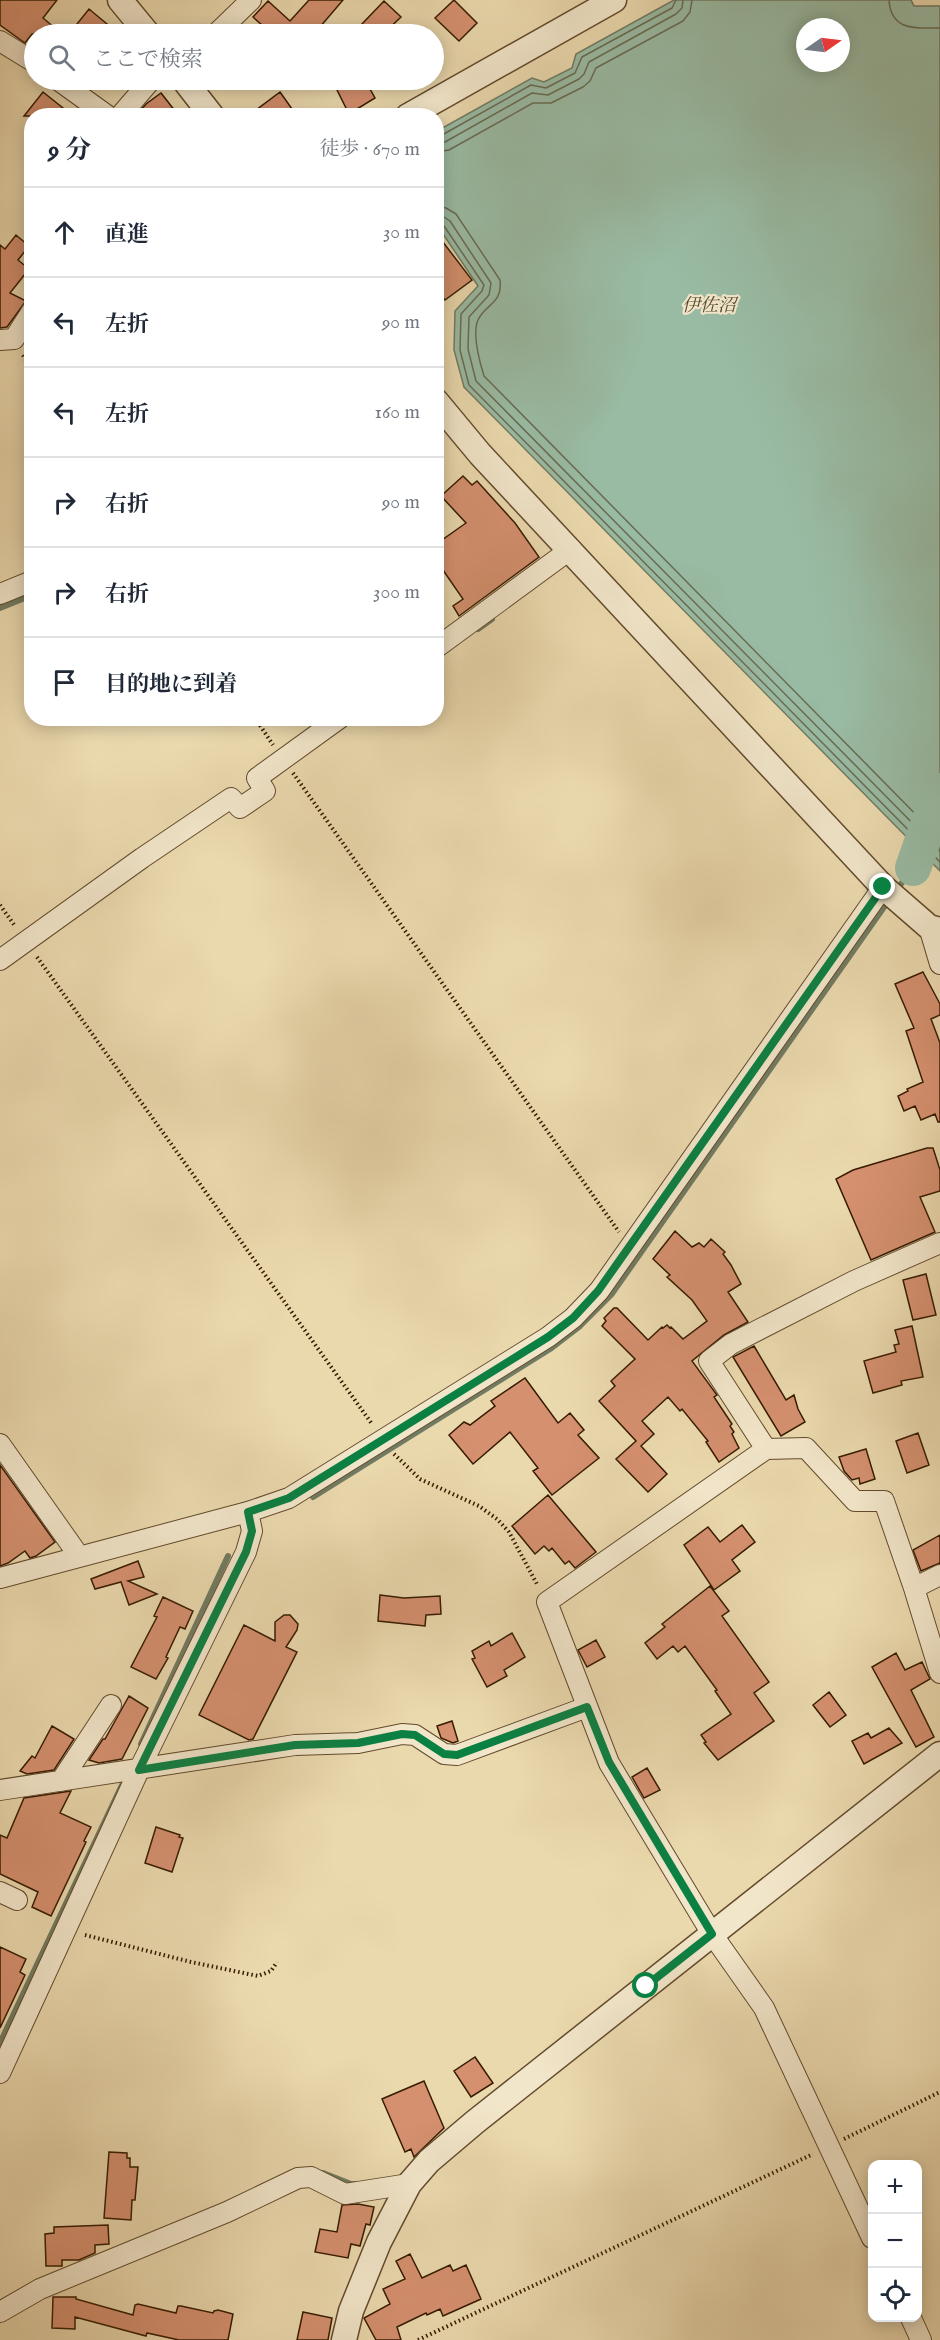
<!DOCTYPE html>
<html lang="ja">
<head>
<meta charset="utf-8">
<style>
  body { margin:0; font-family:"IM FELL English","Noto Serif JP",serif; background:#f6f6f7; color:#1f2937 }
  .controls { position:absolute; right:18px; bottom:18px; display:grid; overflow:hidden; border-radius:12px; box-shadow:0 3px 15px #0003 }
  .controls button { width:54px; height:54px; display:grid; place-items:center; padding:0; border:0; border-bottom:2px solid #e0e1e3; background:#fff; color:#1f2937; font:30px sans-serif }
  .compass { position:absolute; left:796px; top:18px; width:54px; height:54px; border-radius:50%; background:#fff; box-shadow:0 3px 15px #0003; rotate:76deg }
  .stop { position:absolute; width:18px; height:18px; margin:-14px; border:4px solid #0b8043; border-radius:50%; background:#fff }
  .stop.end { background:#0b8043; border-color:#fff; box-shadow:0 2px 6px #0008 }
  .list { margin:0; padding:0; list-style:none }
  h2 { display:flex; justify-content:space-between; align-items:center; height:78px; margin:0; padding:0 24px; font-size:26px }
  h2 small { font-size:20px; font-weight:400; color:#747a83 }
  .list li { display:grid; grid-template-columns:39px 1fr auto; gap:18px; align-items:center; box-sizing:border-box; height:90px; padding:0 24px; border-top:2px solid #e0e1e3 }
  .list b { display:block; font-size:22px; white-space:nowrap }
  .list em { font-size:20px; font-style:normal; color:#747a83 }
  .icon { flex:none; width:33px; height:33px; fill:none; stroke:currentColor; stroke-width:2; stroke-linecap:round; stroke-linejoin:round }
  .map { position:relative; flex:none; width:940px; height:2340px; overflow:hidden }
  .search { position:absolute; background:#fff; box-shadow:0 3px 15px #0003; left:24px; top:24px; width:420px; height:66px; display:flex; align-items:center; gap:15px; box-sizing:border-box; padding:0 21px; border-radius:33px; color:#747a83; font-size:22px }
  .panel { position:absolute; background:#fff; box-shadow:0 3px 15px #0003; left:24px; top:108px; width:420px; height:618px; border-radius:24px }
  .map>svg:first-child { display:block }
</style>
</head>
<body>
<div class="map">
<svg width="940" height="2340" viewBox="0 0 940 2340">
  <rect width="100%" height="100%" fill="#ebd9ae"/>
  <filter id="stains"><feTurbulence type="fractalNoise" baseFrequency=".00333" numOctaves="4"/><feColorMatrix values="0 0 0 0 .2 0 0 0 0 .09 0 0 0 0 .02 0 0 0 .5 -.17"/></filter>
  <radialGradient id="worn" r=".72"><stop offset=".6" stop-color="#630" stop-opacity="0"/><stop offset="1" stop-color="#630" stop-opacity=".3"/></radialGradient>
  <path fill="#99bba4" stroke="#717b62" stroke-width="1.5" fill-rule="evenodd" d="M674,0H911L914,6H940V871L464,387L454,350L455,311L478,286L437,225V131L532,78L544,82L572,68L576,54ZM805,27H841V63H805Z"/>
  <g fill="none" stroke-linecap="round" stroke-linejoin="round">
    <path stroke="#686b52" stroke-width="1.5" d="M889,0C891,32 917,28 940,28
      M436,135H442L531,85L546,88L575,73L582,57L672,8L676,0
      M436,143L445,142L532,93L548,95L579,79L584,74L589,62L676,14L682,8L683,0
      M436,152L449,150L533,103H551L583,87L590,81L596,68L683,21L690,12L692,0
      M436,206L446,208L456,214L500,280C503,304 485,304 478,320C472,334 480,363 484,376L940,839
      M436,215L444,217L450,221L491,283L489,295L469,317L468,349L476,381L940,851
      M436,223L444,226L484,285L482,291L461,314L460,350L469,385L940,862"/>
    <path stroke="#717b62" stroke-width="6" d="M0,608L32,595
      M478,629L492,619
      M895,892L913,868
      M313,1497L550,1349L580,1326L611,1295L889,900
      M141,1744L228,1556
      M0,2043L123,1783
      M323,2173L351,2184H356"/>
    <path stroke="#99bba4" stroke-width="36" d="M913,868L940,791"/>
  </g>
  <path fill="#d5906f" stroke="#361b00" stroke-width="1.5" d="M0,0H57L43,18L62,34H32L25,43L0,25Z
    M309,0H343L314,34H272L253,17L268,1L290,21Z
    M454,0L477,23L459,41L435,18Z
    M384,1L401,17L383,34H373L362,24Z
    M89,9L119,34H69Z
    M332,80H365L375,98L349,114Z
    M43,92L73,116H24Z
    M280,92L297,116H248Z
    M161,93L179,116H136L146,104Z
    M436,233L472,280L445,300L436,290Z
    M16,235L29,246L18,260L29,269L10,293L26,301L7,327L0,328V245L5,249Z
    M463,476L472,485L477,481L515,523L539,557L459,616L453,606L463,599L436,560V547L443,542L442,540L466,523L441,496Z
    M923,972L940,1004V1015L931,1019L940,1043V1122H938L935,1114L921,1120L915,1106L904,1111L898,1096L908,1091L907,1089L923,1082L906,1031L914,1028L895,984Z
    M927,1148H933L940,1170V1191L920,1197L935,1232L871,1260L836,1179L853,1170Z
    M675,1231L692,1247L699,1243L704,1247L711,1239L725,1252L723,1254L731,1265L741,1284L728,1292L748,1322L724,1335L692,1361L717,1395L714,1397L732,1424L730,1426L734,1432L732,1434L739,1448L719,1462L706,1442L708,1441L682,1409L680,1411L668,1397L642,1421L654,1434L641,1446L667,1474L648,1492L616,1459L636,1441L599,1401L615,1386L611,1381L635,1359L602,1326L606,1321L604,1318L614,1308H617L648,1340L662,1327L663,1328L667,1325L670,1328L671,1327L683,1339L707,1321L692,1300L667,1277L670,1275L653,1259Z
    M926,1274L936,1315L913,1320L903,1280Z
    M912,1326L923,1377L901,1381L902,1385L873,1393L864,1361L896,1352L894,1345L899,1344L895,1330Z
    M754,1346L786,1400L794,1395L798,1409L805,1422L781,1436L733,1357Z
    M525,1378L558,1423L570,1413L584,1430L578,1435L599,1458L552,1495L533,1471L538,1468L510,1432L473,1464L449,1435L464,1422L470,1425L495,1406L491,1401Z
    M918,1433L929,1465L907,1473L896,1441Z
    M866,1449L875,1479L860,1484L859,1478L852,1480L844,1471L839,1457Z
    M0,1465L55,1542L36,1556L30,1558L25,1551L8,1563L0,1566Z
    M548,1495L596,1552L575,1568L569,1561L565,1564L552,1548L549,1551L544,1546L535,1554L512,1526Z
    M742,1525L755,1542L732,1560L740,1571L714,1590L684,1545L708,1527L720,1542Z
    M940,1535V1563L921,1571L913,1550Z
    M138,1561L144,1577L128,1581L157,1594L129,1605L121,1582L95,1589L91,1579Z
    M710,1586L729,1611L722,1616L769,1682L754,1693L774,1721L718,1760L704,1743L706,1742L701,1735L731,1714L715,1691L717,1690L685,1646L678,1652L673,1646L657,1659L645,1643L665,1627L662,1624Z
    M380,1595L404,1598L440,1596L441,1614L426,1615L425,1626L378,1621Z
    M163,1597L193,1611L185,1629L180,1627L166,1657L168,1658L156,1679L131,1667L157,1617L154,1616Z
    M284,1615H290L298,1624L297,1630L286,1647L297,1652L253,1739L249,1740L199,1715L244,1625L275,1641V1622Z
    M512,1633L525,1657L504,1670L507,1676L487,1687L472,1659L475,1658L472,1651L489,1641L491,1646Z
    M596,1640L605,1657L587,1667L578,1650Z
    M896,1653L905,1670L922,1662L930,1679L911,1690L934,1737L916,1747L872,1667Z
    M829,1692L846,1715L830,1727L813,1705Z
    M129,1696L148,1708L122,1759L99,1763L89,1760L103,1739H105Z
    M452,1721L458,1741L453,1743L441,1738L437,1726Z
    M52,1726L74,1739L54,1770L27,1774L20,1771L32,1756L35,1758Z
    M889,1728L902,1743L864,1764L852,1741L868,1733L871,1738Z
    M647,1768L660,1790L644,1798L632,1777Z
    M71,1791L60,1813L91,1827L84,1841L86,1842L51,1916L32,1907L38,1892L0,1874V1835L7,1838L24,1798Z
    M156,1827L180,1835L179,1837L183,1838L172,1872L145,1863Z
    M0,1947L26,1959L20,1972L25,1975L0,2028Z
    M475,2057L493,2083L471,2097L454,2071Z
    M424,2081L444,2128L414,2157L411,2149L405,2152L382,2099Z
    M109,2152L127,2153V2158H130V2167H138L135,2200H132L131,2220L104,2218Z
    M358,2204L374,2207L370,2225L366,2224L360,2246L351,2244L348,2258L315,2252L320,2229L337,2232L342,2205Z
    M108,2225L109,2244L95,2245V2253L79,2260H62V2266H46L45,2234L54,2233V2227Z
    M410,2254L422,2278L450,2265L453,2271L466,2265L481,2299L443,2316L440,2309L427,2315L426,2313L397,2327L401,2340H376L364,2318L390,2304L383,2289L405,2279L396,2261Z
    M53,2297H76V2299L133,2315L135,2305L138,2304L176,2313L178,2306H181L213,2313L214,2311L218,2310L233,2314L228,2340H179L147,2333L146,2336L75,2317V2329L52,2328Z
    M303,2312L332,2318L328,2340H297Z"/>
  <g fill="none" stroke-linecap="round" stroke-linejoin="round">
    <defs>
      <path id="minor" d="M216,34L251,0
        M0,41L34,62
        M58,80L108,116
        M120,116L151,80
        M0,340L14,339L32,311
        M0,594L32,581
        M436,648L571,549
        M929,927L940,964
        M0,960L142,858L231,798L240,808L265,791L257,778L340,718
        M0,1444L79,1556
        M766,1449L709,1361L731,1344L854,1281L940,1243
        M0,1578L248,1512L289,1498L548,1337L573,1318L599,1291L883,887
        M914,1588L940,1575
        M61,1781L111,1705
        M0,1790L295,1745L358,1743L402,1734L415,1735L444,1754L457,1755L587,1707
        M0,1892L17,1900
        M0,2073L139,1770L246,1552L252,1531L248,1512
        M872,2238L764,2008L712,1934L609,1763L547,1602L766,1449L806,1448L855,1501H884L914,1588L940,1673
        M0,2312L40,2289L227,2212L298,2178L311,2177L345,2194L409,2184
        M911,2318L921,2340"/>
      <path id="tertiary" d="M120,0L148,34
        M184,80L212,116
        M408,116L614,0
        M436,401L480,454L883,887L929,927L940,930
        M344,2340L351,2311L379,2242L409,2184L429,2161L475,2122L940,1754"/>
    </defs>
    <use href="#minor" stroke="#634a2c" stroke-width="22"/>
    <use href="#tertiary" stroke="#634a2c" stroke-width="27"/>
    <path stroke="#361b00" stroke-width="4" stroke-dasharray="1.5 3" stroke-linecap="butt" d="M23,355L32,370
      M255,718L273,745
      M293,773L619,1232
      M0,905L15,926
      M37,957L372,1424
      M394,1454L420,1479L479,1506L497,1519L509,1532L538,1586
      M85,1935L191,1962L258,1976L271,1971L277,1962
      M844,2139L940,2092
      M418,2340L813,2154"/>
    <use href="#minor" stroke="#f2e6ca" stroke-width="20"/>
    <use href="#tertiary" stroke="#f2e6ca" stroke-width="24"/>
  </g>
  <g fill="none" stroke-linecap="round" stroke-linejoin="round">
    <path stroke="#0b8043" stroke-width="8" d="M646,1986L712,1934L609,1762L587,1707L457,1755L444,1754L415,1735L402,1734L358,1743L295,1745L139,1770L246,1552L252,1531L248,1512L289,1498L548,1337L573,1318L598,1291L883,887"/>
  </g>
  <g text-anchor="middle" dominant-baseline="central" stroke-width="4.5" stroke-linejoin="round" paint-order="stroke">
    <g font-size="18" font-style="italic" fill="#544b31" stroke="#f2e6ca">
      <text x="709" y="306">伊佐沼</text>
    </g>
  </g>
  <rect width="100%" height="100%" filter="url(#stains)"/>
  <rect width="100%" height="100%" fill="url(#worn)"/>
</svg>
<div class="controls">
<button>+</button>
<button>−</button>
<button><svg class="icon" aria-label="locate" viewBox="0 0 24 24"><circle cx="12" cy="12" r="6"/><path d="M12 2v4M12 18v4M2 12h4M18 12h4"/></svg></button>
</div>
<svg class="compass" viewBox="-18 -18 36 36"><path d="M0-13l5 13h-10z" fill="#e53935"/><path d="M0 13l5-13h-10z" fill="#747a83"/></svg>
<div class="stop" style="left:646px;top:1986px"></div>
<div class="stop end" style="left:883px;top:887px"></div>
<div class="search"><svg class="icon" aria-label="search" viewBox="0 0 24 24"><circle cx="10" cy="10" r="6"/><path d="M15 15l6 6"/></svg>ここで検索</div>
<section class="panel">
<h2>9 分<small>徒歩 · 670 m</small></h2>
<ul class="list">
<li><svg class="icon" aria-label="ahead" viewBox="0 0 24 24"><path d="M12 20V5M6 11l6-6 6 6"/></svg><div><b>直進</b></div><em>30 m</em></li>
<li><svg class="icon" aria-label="left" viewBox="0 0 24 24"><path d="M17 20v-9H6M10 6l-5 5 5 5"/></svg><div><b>左折</b></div><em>90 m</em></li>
<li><svg class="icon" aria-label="left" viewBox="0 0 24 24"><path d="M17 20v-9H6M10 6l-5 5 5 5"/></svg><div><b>左折</b></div><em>160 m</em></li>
<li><svg class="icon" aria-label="right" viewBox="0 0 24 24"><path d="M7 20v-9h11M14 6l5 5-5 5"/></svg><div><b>右折</b></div><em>90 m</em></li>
<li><svg class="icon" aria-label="right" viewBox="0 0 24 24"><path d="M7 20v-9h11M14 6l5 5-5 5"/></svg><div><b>右折</b></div><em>300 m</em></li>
<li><svg class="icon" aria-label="arrive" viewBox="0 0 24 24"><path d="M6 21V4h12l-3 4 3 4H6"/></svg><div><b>目的地に到着</b></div></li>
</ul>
</section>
</div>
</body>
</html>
